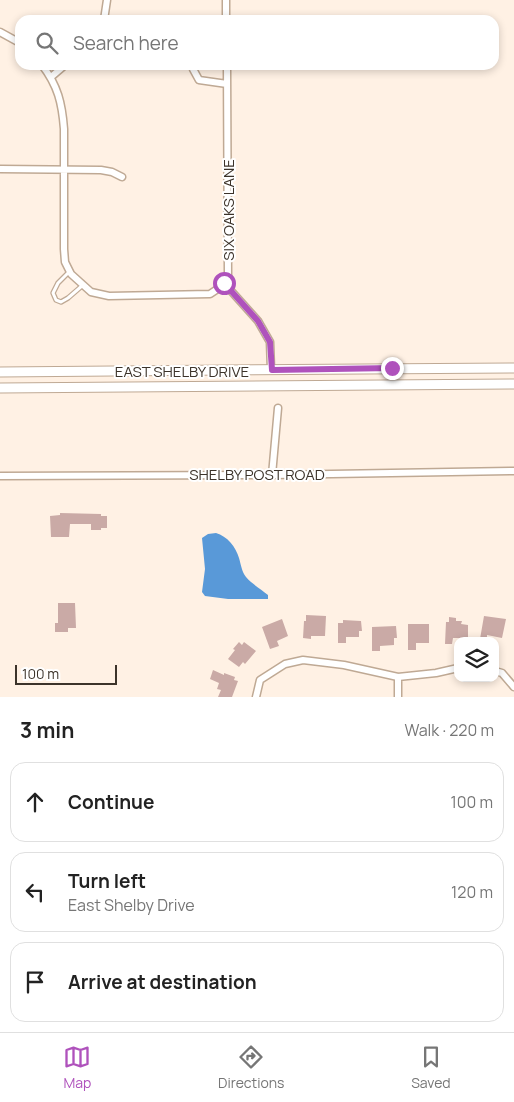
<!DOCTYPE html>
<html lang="en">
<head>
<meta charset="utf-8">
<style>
  body { margin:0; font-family:Manrope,sans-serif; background:#f2f2f2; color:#222 }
  .controls { position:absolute; right:15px; bottom:15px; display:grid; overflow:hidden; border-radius:10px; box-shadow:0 2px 8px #0003 }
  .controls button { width:45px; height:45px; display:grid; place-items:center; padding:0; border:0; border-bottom:1px solid #e0e0e0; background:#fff; color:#222; font:25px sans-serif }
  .scale { position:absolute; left:15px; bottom:12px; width:102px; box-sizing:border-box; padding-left:5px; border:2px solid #3c332a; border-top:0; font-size:14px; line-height:18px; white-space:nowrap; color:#3c332a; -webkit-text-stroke:4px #fff; paint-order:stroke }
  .stop { position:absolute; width:15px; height:15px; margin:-11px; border:4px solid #af52bc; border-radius:50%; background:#fff }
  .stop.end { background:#af52bc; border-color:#fff; box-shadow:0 1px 5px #0008 }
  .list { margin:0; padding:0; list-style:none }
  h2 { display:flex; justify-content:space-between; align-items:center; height:65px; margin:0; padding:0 20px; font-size:21px }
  h2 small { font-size:16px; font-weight:400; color:#767676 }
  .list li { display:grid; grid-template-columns:32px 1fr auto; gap:15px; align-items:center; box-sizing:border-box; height:80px; margin:0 10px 10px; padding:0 10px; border:1px solid #e0e0e0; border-radius:15px }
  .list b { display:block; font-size:19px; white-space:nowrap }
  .list p { margin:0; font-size:16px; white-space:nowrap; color:#767676 }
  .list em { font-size:16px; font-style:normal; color:#767676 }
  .icon { flex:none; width:28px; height:28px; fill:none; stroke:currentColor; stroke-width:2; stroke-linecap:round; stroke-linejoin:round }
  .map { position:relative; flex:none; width:514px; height:697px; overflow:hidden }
  .search { position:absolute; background:#fff; box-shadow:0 2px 8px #0003; left:15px; right:15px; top:15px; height:55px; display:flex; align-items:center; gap:12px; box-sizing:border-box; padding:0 18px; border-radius:15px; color:#767676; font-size:19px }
  .sheet { height:335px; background:#fff }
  nav { display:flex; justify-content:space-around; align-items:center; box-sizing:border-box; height:70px; border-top:1px solid #e0e0e0; background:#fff; font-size:14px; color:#767676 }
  nav a { display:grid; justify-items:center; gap:2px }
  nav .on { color:#af52bc }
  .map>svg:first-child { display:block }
</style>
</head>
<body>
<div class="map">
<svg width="514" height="697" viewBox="0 0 514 697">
  <rect width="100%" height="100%" fill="#fff1e4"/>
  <path fill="#5999d8" d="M216,533C227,536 236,547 239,558C241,565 242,572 246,577C252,584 261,589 268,595V599H228L205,596L202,592L205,569L202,538L208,534Z"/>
  <path fill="#caaaa6" d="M60,513L101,514V516H107V528H101V530H91V524H70L69,537H51L50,516L60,515Z
    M58,603H75L76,628H68V632H55V623H58Z
    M306,615L326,616L325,636H311V639L303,638L304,621H306Z
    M484,616L506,619L502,638L487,635V640L480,639Z
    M449,617L456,618V621H462L461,624L468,625V638H453L452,644H445L446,622H449Z
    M282,619L288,636L277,641L279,646L270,649L262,627Z
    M343,620L361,621L362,631H359V637H346V643H338V623H343Z
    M408,624H429V643H416V650H408Z
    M396,626L397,638H394V645L380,646V651H372V627Z
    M239,642L242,645L244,642L256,651L245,664L243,662L239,667L228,659L235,650L233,649Z
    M213,670L224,675V673L235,677L234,680L238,681L232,697H218L221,690L217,689L219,683L210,679Z"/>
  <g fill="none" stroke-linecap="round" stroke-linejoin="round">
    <defs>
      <path id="lane" d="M69,272L58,283L53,293L56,300L61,302L68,298L83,285"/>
      <path id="street" d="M226,0V20
        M104,20L107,0
        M0,32L20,43
        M42,65C58,86 62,103 64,129V249L65,262L71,274L91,292L109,296L210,294L222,286L228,277L227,65
        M195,65L193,69L199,80L227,84
        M51,77L65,65
        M0,169L101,170L112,172L122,177
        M224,283L258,321L270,342L271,370
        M272,475L278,408
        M0,476L272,475L514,471
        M495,671L502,673L514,687
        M398,677V697
        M256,697L260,680L285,664L303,660L344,665L398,677L436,673L458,668"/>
      <path id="secondary" d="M0,372C171,371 343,368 514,368
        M0,388L514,384"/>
    </defs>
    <use href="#lane" stroke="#bfa994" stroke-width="5.5"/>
    <use href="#street" stroke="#bfa994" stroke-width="9"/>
    <use href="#secondary" stroke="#bfa994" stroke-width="11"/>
    <use href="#lane" stroke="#fff" stroke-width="3"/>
    <use href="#street" stroke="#fff" stroke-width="6"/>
    <use href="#secondary" stroke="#fff" stroke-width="9"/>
  </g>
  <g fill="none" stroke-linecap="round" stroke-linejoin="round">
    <path stroke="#af52bc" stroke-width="6" d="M224,283L258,321L270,342L272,370L392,368"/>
  </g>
  <g text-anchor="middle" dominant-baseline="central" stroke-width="4" stroke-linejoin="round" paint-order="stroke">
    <g font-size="15" fill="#3c332a" stroke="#fff">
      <text transform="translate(228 210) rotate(-90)">SIX OAKS LANE</text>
      <text x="182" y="371">EAST SHELBY DRIVE</text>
      <text x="257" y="474">SHELBY POST ROAD</text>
    </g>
  </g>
</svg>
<div class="controls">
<button><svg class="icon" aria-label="layers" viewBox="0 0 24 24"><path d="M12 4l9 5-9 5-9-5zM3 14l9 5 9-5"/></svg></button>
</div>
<div class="scale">100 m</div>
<div class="stop" style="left:224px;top:283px"></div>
<div class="stop end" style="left:392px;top:368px"></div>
<div class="search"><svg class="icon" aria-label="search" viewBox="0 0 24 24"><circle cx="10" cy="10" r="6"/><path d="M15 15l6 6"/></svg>Search here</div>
</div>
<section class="sheet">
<h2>3 min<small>Walk · 220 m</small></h2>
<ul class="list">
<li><svg class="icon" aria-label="ahead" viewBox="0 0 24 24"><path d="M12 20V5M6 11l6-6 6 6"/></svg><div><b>Continue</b></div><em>100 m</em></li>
<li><svg class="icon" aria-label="left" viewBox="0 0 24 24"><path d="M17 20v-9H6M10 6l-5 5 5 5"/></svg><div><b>Turn left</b><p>East Shelby Drive</p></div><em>120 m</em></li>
<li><svg class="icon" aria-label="arrive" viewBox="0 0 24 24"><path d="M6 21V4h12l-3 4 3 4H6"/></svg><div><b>Arrive at destination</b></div></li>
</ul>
</section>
<nav>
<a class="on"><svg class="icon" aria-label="map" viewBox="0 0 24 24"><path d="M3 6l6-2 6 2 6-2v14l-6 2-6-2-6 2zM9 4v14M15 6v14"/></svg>Map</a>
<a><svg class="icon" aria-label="directions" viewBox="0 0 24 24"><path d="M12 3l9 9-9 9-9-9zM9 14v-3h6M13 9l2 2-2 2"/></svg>Directions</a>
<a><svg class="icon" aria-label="saved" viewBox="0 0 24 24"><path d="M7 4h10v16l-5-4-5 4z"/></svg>Saved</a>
</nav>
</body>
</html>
